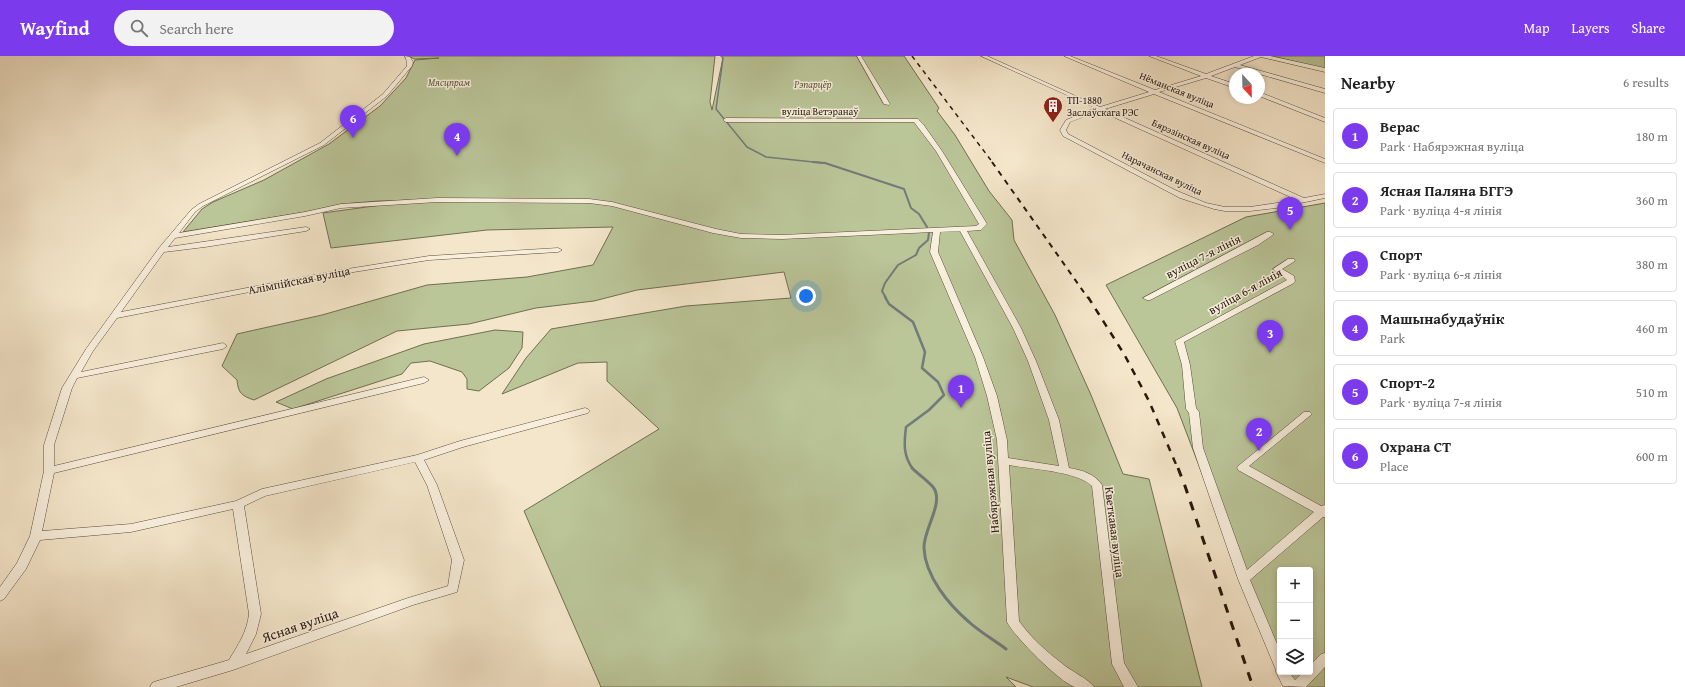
<!DOCTYPE html>
<html lang="en">
<head>
<meta charset="utf-8">
<style>
  body { margin:0; font-family:"Gentium Book Plus",serif; background:#f2f2f2; color:#222 }
  .controls { position:absolute; right:12px; bottom:12px; display:grid; overflow:hidden; border-radius:4px; box-shadow:0 2px 6px #0003 }
  .controls button { width:36px; height:36px; display:grid; place-items:center; padding:0; border:0; border-bottom:1px solid #e0e0e0; background:#fff; color:#222; font:20px sans-serif }
  .compass { position:absolute; left:1229px; top:12px; width:36px; height:36px; border-radius:50%; background:#fff; box-shadow:0 2px 6px #0003; rotate:158deg }
  .you { position:absolute; left:806px; top:240px; width:14px; height:14px; margin:-10px; border:3px solid #fff; border-radius:50%; background:#1a73e8; box-shadow:0 0 0 6px #1a73e833 }
  .badge { display:grid; place-items:center; width:26px; height:26px; border-radius:50%; background:#7c3aed; color:#fff; font-size:13px; font-weight:700 }
  .pin { position:absolute; translate:-50% -33px; filter:drop-shadow(0 1px 2px #0008) }
  .pin::after { content:''; position:absolute; top:21px; width:14px; height:12px; background:inherit; clip-path:polygon(0 0,100% 0,50% 100%) }
  .list { margin:0; padding:0; list-style:none }
  h2 { display:flex; justify-content:space-between; align-items:center; height:52px; margin:0; padding:0 16px; font-size:17px }
  h2 small { font-size:13px; font-weight:400; color:#767676 }
  .list li { display:grid; grid-template-columns:26px 1fr auto; gap:12px; align-items:center; box-sizing:border-box; height:56px; margin:0 8px 8px; padding:0 8px; border:1px solid #e0e0e0; border-radius:4px }
  .list b { display:block; font-size:15px; white-space:nowrap }
  .list p { margin:0; font-size:13px; white-space:nowrap; color:#767676 }
  .list em { font-size:13px; font-style:normal; color:#767676 }
  .icon { flex:none; width:22px; height:22px; fill:none; stroke:currentColor; stroke-width:2; stroke-linecap:round; stroke-linejoin:round }
  .map { position:relative; flex:none; width:1325px; height:631px; overflow:hidden }
  header { display:flex; align-items:center; gap:24px; box-sizing:border-box; height:56px; padding:0 20px; background:#7c3aed; color:#fff }
  header strong { font-size:19px }
  nav { display:flex; gap:22px; margin-inline-start:auto; font-size:14px }
  .search { width:280px; height:36px; background:#f2f2f2; display:flex; align-items:center; gap:10px; box-sizing:border-box; padding:0 14px; border-radius:22px; color:#767676; font-size:15px }
  main { display:flex }
  aside { flex:1; background:#fff }
  .map>svg:first-child { display:block }
</style>
</head>
<body>
<header>
<strong>Wayfind</strong>
<div class="search"><svg class="icon" aria-label="search" viewBox="0 0 24 24"><circle cx="10" cy="10" r="6"/><path d="M15 15l6 6"/></svg>Search here</div>
<nav><a>Map</a><a>Layers</a><a>Share</a></nav>
</header>
<main>
<div class="map">
<svg width="1325" height="631" viewBox="0 0 1325 631">
  <rect width="100%" height="100%" fill="#f4e6ca"/>
  <filter id="stains"><feTurbulence type="fractalNoise" baseFrequency=".005" numOctaves="4"/><feColorMatrix values="0 0 0 0 .2 0 0 0 0 .09 0 0 0 0 .02 0 0 0 .5 -.17"/></filter>
  <radialGradient id="worn" r=".72"><stop offset=".6" stop-color="#630" stop-opacity="0"/><stop offset="1" stop-color="#630" stop-opacity=".3"/></radialGradient>
  <path fill="#bac598" stroke="#716e52" fill-rule="evenodd" d="M409,0H715L710,46L712,54L723,2L721,0H904L939,52L937,55L955,79L989,135L1012,164L1014,184L1055,259L1091,339L1123,418L1149,423L1202,631H1033L1006,621L1016,631H601L524,455L659,373L607,325V306L578,307L502,338L526,302L551,273L686,250L791,242L784,216L637,234L594,245L536,252L469,268L397,275L254,344C242,340 238,337 237,324L222,310L237,278L322,259L427,229L527,221L593,209L613,171L487,174L331,192L323,157L418,144L378,145L342,148L306,156L183,176L202,153L213,146L264,124L329,88L380,50L406,22L415,4L439,2L414,3Z
    M1272,0H1325V13Z
    M1325,147V631H1289L1280,622L1177,352L1106,229L1246,161ZM1280,514H1310V616H1280Z
    M495,274L523,276L522,292L509,312L479,335L467,333V323L462,316L430,305L411,307L402,318L293,353L276,346L326,323L424,288Z"/>
  <g fill="none" stroke-linecap="round" stroke-linejoin="round">
    <path stroke="#717b79" stroke-width="1.5" d="M721,0L723,2L716,53L747,91L766,101L823,107"/>
    <path stroke="#717b79" stroke-width="2" d="M813,106L825,107L904,133L911,152L919,158L927,171
      M886,242L882,235L885,227L898,209L916,199L919,192L928,184L929,176"/>
    <path stroke="#717b79" stroke-width="2.5" d="M885,241L889,248L913,266L925,296L922,312L938,326L944,339L929,354L906,371C904,387 903,400 913,413"/>
    <path stroke="#717b79" stroke-width="3" d="M912,412C919,419 927,424 933,431C945,446 923,474 924,492C925,520 949,549 969,566C980,576 994,584 1006,593"/>
    <defs>
      <path id="minor" d="M405,0L410,1L413,6L412,10L387,40L324,89L203,150L195,156L179,177L305,156L341,148L437,142L589,143L612,146L716,173L741,178L782,179L976,170L979,168L936,95L914,66H726L723,64L726,62L918,63L923,68L942,95L987,168L981,174L967,175L1021,272L1036,305L1059,364L1069,412C1082,414 1095,418 1102,429L1124,607L1138,631H1124L1112,608L1092,430C1077,415 1030,413 1009,409L1019,565C1031,582 1047,596 1064,609C1071,615 1090,624 1094,631C1088,631 1080,631 1075,631C1060,627 1014,580 1007,566L997,384L987,340L975,301L930,196L933,176L782,183L741,182L713,177L612,150L589,147L437,146L341,152L305,160L175,182L168,191L306,171L310,173L306,175L205,191L164,196L121,256L341,214L429,200L558,192L562,194L558,196L429,204L341,218L117,262L93,295L81,316L223,287L227,290L223,293L77,322L72,332L54,389V410L424,321L429,324L424,327L54,417L42,475L131,468L236,445L262,433L417,399L460,385L585,352L588,353L590,355L588,357L463,391L424,404L437,429L464,504L457,536L413,549L233,614L176,631H150L152,627L157,625L229,604C238,589 247,576 249,558L233,453L131,476L40,484L26,513L4,543L0,545V531L17,507L30,480L44,415V389L62,332L86,293L159,192L191,154L199,148L320,87L383,38L407,10V6ZM960,175L1013,272L1028,305L1049,364L1059,410L1008,402L1007,384L997,340L983,301L938,196L940,176ZM415,406L427,429L452,504L448,530L408,542L246,598L256,578L261,558L244,450L265,440Z
        M857,0H861L890,48L889,49L884,48Z
        M981,0H987L1100,51L1149,36L1064,0H1070L1155,34L1201,20L1149,0H1156L1206,18L1254,0H1270L1325,12V16L1261,1L1240,9L1325,33V37L1235,11L1211,20L1235,28V32L1206,22L1159,36L1325,103V107L1154,38L1105,53L1304,142L1325,138V142L1276,152L1250,155H1225L1214,153L1180,142L1063,80L1060,74L1066,64L1095,52ZM1100,55L1297,144L1250,151H1225L1206,147L1175,134L1068,78L1066,74L1070,66Z
        M1259,36L1325,62V66L1259,40Z
        M1267,176H1270L1274,178L1258,189L1150,244H1147L1143,242Z
        M1288,203H1294L1295,205L1282,213L1294,220L1295,225L1294,227L1184,286L1190,309L1196,352L1199,356L1203,392L1247,514L1314,456L1238,414L1237,411L1304,356H1310L1312,358L1249,410L1321,450L1325,449V461H1323L1250,524L1280,595V616H1289L1295,624L1303,616H1310V609L1321,598L1325,597V611L1306,631L1283,630L1276,616V614L1238,523L1207,433L1193,392L1189,357L1186,353L1182,309L1175,285L1287,224L1273,213Z"/>
    </defs>
    <use href="#minor" stroke="#5b4c3c" stroke-width="1"/>
    <use href="#minor" fill="#f8efdd" fill-rule="evenodd"/>
    <path stroke="#28180c" stroke-width="1.5" stroke-dasharray="4.5 4.5" stroke-linecap="butt" d="M912,0L993,107"/>
    <path stroke="#28180c" stroke-width="2" stroke-dasharray="5.5 5.5" stroke-linecap="butt" d="M992,106L1088,242"/>
    <path stroke="#28180c" stroke-width="2.5" stroke-dasharray="7 7" stroke-linecap="butt" d="M1088,241L1124,298L1149,345L1178,413"/>
    <path stroke="#28180c" stroke-width="3" stroke-dasharray="9 9" stroke-linecap="butt" d="M1178,412L1185,430L1253,631"/>
  </g>
  <defs>
    <symbol id="building-pin" viewBox="-11 -11 22 30"><path d="M0 17L-7.5 6A9.5 9.5 0 1 1 7.5 6Z" fill="#8f2418" stroke="#f8efdd"/><path d="M-4-6H4V6H1V3H-1V6H-4ZM-2.5-4.3h1.7v1.8h-1.7ZM.8-4.3h1.7v1.8H.8ZM-2.5-1h1.7V.8h-1.7ZM.8-1h1.7V.8H.8Z" fill="#fff"/></symbol>
  </defs>
  <g fill-rule="evenodd">
    <use href="#building-pin" x="1042" y="39" width="22" height="30"/>
  </g>
  <g text-anchor="middle" dominant-baseline="central" stroke-width="3" stroke-linejoin="round" paint-order="stroke">
    <g font-size="10" font-style="italic" fill="#5b553d" stroke="#f8efdd">
      <text x="449" y="26">Мясцпрам</text>
      <text x="813" y="28">Рэпарцёр</text>
    </g>
    <g font-size="10" fill="#28180c" stroke="#f8efdd">
      <text transform="translate(1177 34) rotate(22)">Нёманская вуліца</text>
      <text x="820" y="55">вуліца Ветэранаў</text>
      <text transform="translate(1191 83) rotate(24)">Бярэзінская вуліца</text>
      <text transform="translate(1162 117) rotate(26)">Нарачанская вуліца</text>
    </g>
    <g font-size="10" fill="#28180c" stroke="#f8efdd" text-anchor="start">
      <text x="1067" y="44">ТП-1880<tspan x="1067" dy="12">Заслаўскага РЭС</tspan></text>
    </g>
    <g font-size="12" fill="#28180c" stroke="#f8efdd">
      <text transform="translate(1203 200) rotate(-27)">вуліца 7-я лінія</text>
      <text transform="translate(299 224) rotate(-11)">Алімпійская вуліца</text>
      <text transform="translate(1245 235) rotate(-29)">вуліца 6-я лінія</text>
      <text transform="translate(990 426) rotate(-95)">Набярэжная вуліца</text>
      <text transform="translate(1115 476) rotate(83)">Кветкавая вуліца</text>
    </g>
    <g font-size="14" fill="#28180c" stroke="#f8efdd">
      <text transform="translate(300 569) rotate(-19)">Ясная вуліца</text>
    </g>
  </g>
  <rect width="100%" height="100%" filter="url(#stains)"/>
  <rect width="100%" height="100%" fill="url(#worn)"/>
</svg>
<div class="controls">
<button>+</button>
<button>−</button>
<button><svg class="icon" aria-label="layers" viewBox="0 0 24 24"><path d="M12 4l9 5-9 5-9-5zM3 14l9 5 9-5"/></svg></button>
</div>
<svg class="compass" viewBox="-18 -18 36 36"><path d="M0-13l5 13h-10z" fill="#e53935"/><path d="M0 13l5-13h-10z" fill="#767676"/></svg>
<div class="you"></div>
<div class="pin badge" style="left:961px;top:352px">1</div>
<div class="pin badge" style="left:1259px;top:395px">2</div>
<div class="pin badge" style="left:1270px;top:297px">3</div>
<div class="pin badge" style="left:457px;top:100px">4</div>
<div class="pin badge" style="left:1290px;top:174px">5</div>
<div class="pin badge" style="left:353px;top:82px">6</div>
</div>
<aside>
<h2>Nearby<small>6 results</small></h2>
<ul class="list">
<li><span class="badge">1</span><div><b>Верас</b><p>Park · Набярэжная вуліца</p></div><em>180 m</em></li>
<li><span class="badge">2</span><div><b>Ясная Паляна БГГЭ</b><p>Park · вуліца 4-я лінія</p></div><em>360 m</em></li>
<li><span class="badge">3</span><div><b>Спорт</b><p>Park · вуліца 6-я лінія</p></div><em>380 m</em></li>
<li><span class="badge">4</span><div><b>Машынабудаўнік</b><p>Park</p></div><em>460 m</em></li>
<li><span class="badge">5</span><div><b>Спорт-2</b><p>Park · вуліца 7-я лінія</p></div><em>510 m</em></li>
<li><span class="badge">6</span><div><b>Охрана СТ</b><p>Place</p></div><em>600 m</em></li>
</ul>
</aside>
</main>
</body>
</html>
